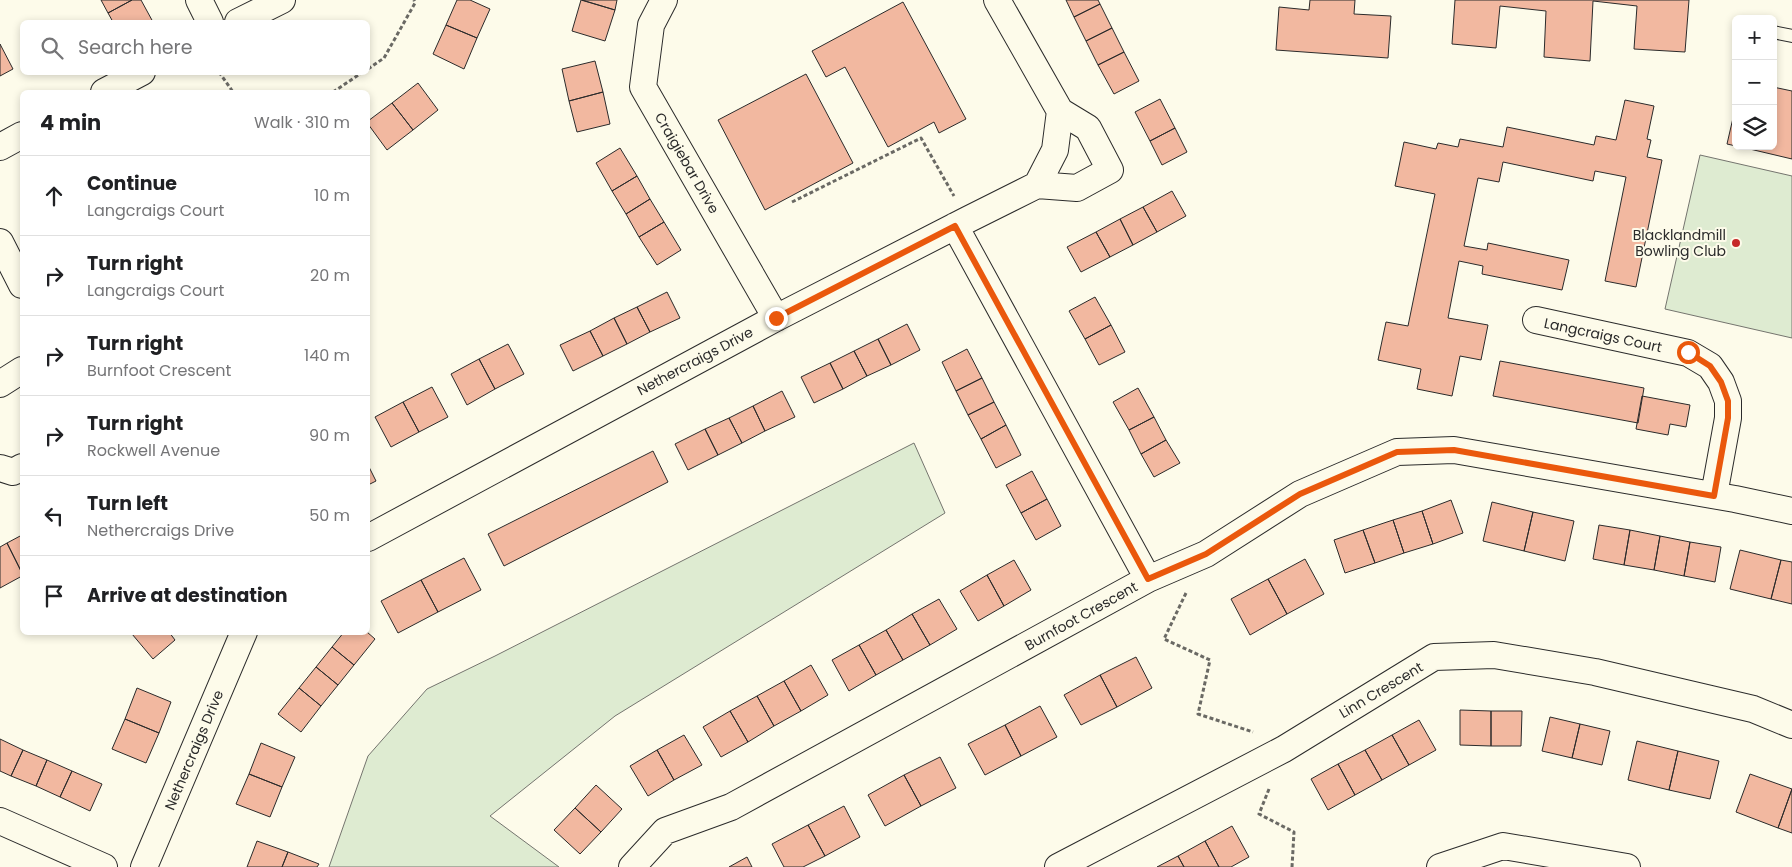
<!DOCTYPE html>
<html lang="en">
<head>
<meta charset="utf-8">
<style>
  body { margin:0; font-family:Poppins,sans-serif; background:#f2f2f2; color:#202124 }
  .controls { position:absolute; right:15px; top:15px; display:grid; overflow:hidden; border-radius:8px; box-shadow:0 2px 8px #0003 }
  .controls button { width:45px; height:45px; display:grid; place-items:center; padding:0; border:0; border-bottom:1px solid #e0e0e0; background:#fff; color:#202124; font:25px sans-serif }
  .stop { position:absolute; width:15px; height:15px; margin:-11px; border:4px solid #ea580c; border-radius:50%; background:#fff }
  .stop.end { background:#ea580c; border-color:#fff; box-shadow:0 1px 5px #0008 }
  .list { margin:0; padding:0; list-style:none }
  h2 { display:flex; justify-content:space-between; align-items:center; height:65px; margin:0; padding:0 20px; font-size:21px }
  h2 small { font-size:16px; font-weight:400; color:#757577 }
  .list li { display:grid; grid-template-columns:32px 1fr auto; gap:15px; align-items:center; box-sizing:border-box; height:80px; padding:0 20px; border-top:1px solid #e0e0e0 }
  .list b { display:block; font-size:19px; white-space:nowrap }
  .list p { margin:0; font-size:16px; white-space:nowrap; color:#757577 }
  .list em { font-size:16px; font-style:normal; color:#757577 }
  .icon { flex:none; width:28px; height:28px; fill:none; stroke:currentColor; stroke-width:2; stroke-linecap:round; stroke-linejoin:round }
  .map { position:relative; flex:none; width:1792px; height:867px; overflow:hidden }
  .search { position:absolute; background:#fff; box-shadow:0 2px 8px #0003; left:20px; top:20px; width:350px; height:55px; display:flex; align-items:center; gap:12px; box-sizing:border-box; padding:0 18px; border-radius:8px; color:#757577; font-size:19px }
  .panel { position:absolute; background:#fff; box-shadow:0 2px 8px #0003; left:20px; top:90px; width:350px; height:545px; border-radius:8px }
  .map>svg:first-child { display:block }
</style>
</head>
<body>
<div class="map">
<svg width="1792" height="867" viewBox="0 0 1792 867">
  <rect width="100%" height="100%" fill="#fdfbea"/>
  <path fill="#deebd1" stroke="#74746e" d="M1700,155L1792,176V338L1665,309Z
    M914,443L945,513L615,716L490,816L559,867H329L368,756L427,689L495,656Z"/>
  <path fill="#f2b8a0" stroke="#2b2b2b" d="M101,0H132L108,13Z
    M132,0H141L153,22H113L108,13Z
    M457,0H470L490,9L477,38L446,25Z
    M581,0L615,10L605,41L572,31Z
    M582,0H617L615,10Z
    M1066,0H1098L1100,4L1074,17Z
    M1310,0H1355L1354,14L1391,16L1388,58L1276,50L1279,7L1309,10Z
    M1455,0H1689L1685,52L1634,49L1637,6L1593,1L1590,61L1544,57L1546,11L1500,6L1496,48L1452,44Z
    M903,2L966,119L939,133L934,122L888,147L845,67L826,77L812,51Z
    M1100,4L1112,28L1086,41L1074,17Z
    M446,25L477,38L464,69L433,54Z
    M1112,28L1124,52L1098,65L1086,41Z
    M0,44L13,69L0,76Z
    M1124,52L1139,81L1114,94L1098,65Z
    M595,61L603,92L569,101L562,69Z
    M806,74L853,163L765,210L718,120Z
    M418,83L438,110L413,130L392,103Z
    M1773,87L1792,91V159L1737,146H1773Z
    M603,92L610,124L577,132L569,101Z
    M1160,99L1175,128L1150,141L1135,112Z
    M1625,100L1654,106L1647,139L1651,140L1647,157L1662,160L1636,287L1605,281L1626,177L1595,171L1593,181L1503,162L1499,182L1478,178L1464,246L1487,250L1488,243L1569,260L1562,290L1482,274L1483,266L1459,261L1448,318L1488,325L1481,360L1460,356L1452,396L1417,389L1421,369L1378,360L1386,322L1408,326L1435,194L1395,186L1404,142L1436,149L1438,143L1458,147L1460,139L1503,147L1507,127L1594,145L1596,136L1616,140Z
    M392,103L413,130L387,150L368,124V121Z
    M1736,105V146L1727,144Z
    M1175,128L1187,152L1162,165L1150,141Z
    M620,148L637,176L612,191L596,163Z
    M637,176L650,199L626,214L612,191Z
    M1172,191L1186,216L1157,232L1143,207Z
    M650,199L664,222L639,237L626,214Z
    M1143,207L1157,232L1133,245L1120,219Z
    M1120,219L1133,245L1110,257L1096,232Z
    M664,222L681,250L657,265L639,237Z
    M1096,232L1110,257L1081,272L1067,247Z
    M667,292L680,318L650,332L637,307Z
    M1095,297L1111,325L1085,339L1069,311Z
    M637,307L650,332L627,344L614,318Z
    M614,318L627,344L603,356L590,331Z
    M907,324L920,350L891,365L878,339Z
    M1111,325L1125,352L1099,365L1085,339Z
    M590,331L603,356L573,371L560,345Z
    M878,339L891,365L867,376L854,351Z
    M508,344L524,374L495,389L479,359Z
    M967,349L982,378L956,391L942,362Z
    M854,351L867,376L843,389L830,363Z
    M479,359L495,389L467,405L451,374Z
    M1500,361L1644,388L1638,423L1493,396Z
    M830,363L843,389L814,403L801,377Z
    M982,378L994,402L968,415L956,391Z
    M432,387L448,417L419,432L403,402Z
    M1138,388L1154,417L1129,430L1113,402Z
    M782,391L795,417L765,431L753,406Z
    M1642,396L1690,405L1686,427L1670,424L1668,435L1636,429Z
    M403,402L419,432L391,447L375,417Z
    M994,402L1006,425L981,439L968,415Z
    M753,406L765,431L742,443L729,418Z
    M1154,417L1166,440L1141,454L1129,430Z
    M729,418L742,443L718,455L705,429Z
    M1006,425L1021,455L996,468L981,439Z
    M705,429L718,455L688,470L675,444Z
    M1166,440L1180,463L1154,477L1141,454Z
    M653,451L668,482L504,566L488,534Z
    M368,465L376,481L368,485Z
    M1032,471L1047,499L1021,513L1006,485Z
    M1047,499L1061,526L1036,540L1021,513Z
    M1451,500L1463,533L1433,544L1422,511Z
    M1492,502L1533,512L1524,551L1483,541Z
    M1422,511L1433,544L1404,553L1393,520Z
    M1533,512L1574,521L1565,561L1524,551Z
    M1393,520L1404,553L1375,563L1363,530Z
    M1599,525L1630,530L1624,565L1593,559Z
    M1363,530L1375,563L1345,573L1334,540Z
    M1630,530L1660,536L1654,570L1624,565Z
    M22,535V573L7,543Z
    M1660,536L1690,542L1684,576L1654,570Z
    M1690,542L1721,547L1715,582L1684,576Z
    M7,543L22,573V576L0,588V547Z
    M1740,550L1781,560L1771,599L1730,589Z
    M464,558L481,590L438,612L421,580Z
    M1305,559L1324,594L1287,614L1268,579Z
    M1014,560L1031,590L1004,606L987,575Z
    M1781,560L1792,562V604L1771,599Z
    M987,575L1004,606L978,621L960,591Z
    M1268,579L1287,614L1250,635L1231,599Z
    M421,580L438,612L398,633L381,601Z
    M939,599L957,629L930,645L912,614Z
    M912,614L930,645L903,660L886,630Z
    M886,630L903,660L876,675L859,645Z
    M133,632H169L175,640L153,659L132,634Z
    M344,632H367L375,639L354,665L332,647Z
    M859,645L876,675L849,691L832,660Z
    M332,647L354,665L338,685L316,667Z
    M1136,657L1152,688L1117,707L1100,675Z
    M811,665L828,695L801,711L784,681Z
    M316,667L338,685L321,706L299,688Z
    M1100,675L1117,707L1081,725L1064,695Z
    M784,681L801,711L774,726L757,696Z
    M137,688L171,702L159,733L125,719Z
    M299,688L321,706L301,732L278,714Z
    M757,696L774,726L748,742L730,711Z
    M1040,706L1057,737L1021,756L1005,725Z
    M1460,710L1491,711V746L1460,745Z
    M730,711L748,742L721,757L703,727Z
    M1491,711H1522L1521,746H1491Z
    M1550,717L1580,724L1572,758L1542,751Z
    M125,719L159,733L146,763L112,749Z
    M1419,720L1436,750L1409,765L1392,735Z
    M1580,724L1610,731L1602,765L1572,758Z
    M1005,725L1021,756L985,775L968,744Z
    M684,735L702,765L674,780L657,750Z
    M1392,735L1409,765L1382,780L1365,750Z
    M0,739L23,750L11,776L0,771Z
    M1637,741L1678,751L1669,790L1628,780Z
    M261,743L295,757L282,787L249,774Z
    M23,750L47,760L36,786L11,776Z
    M657,750L674,780L648,796L630,766Z
    M1365,750L1382,780L1355,795L1338,764Z
    M1678,751L1719,761L1710,799L1669,790Z
    M940,757L956,788L921,806L904,775Z
    M47,760L72,771L60,797L36,786Z
    M1338,764L1355,795L1328,810L1311,779Z
    M72,771L102,784L90,811L60,797Z
    M249,774L282,787L270,817L236,804Z
    M1750,774L1792,789L1778,828L1736,812Z
    M904,775L921,806L885,826L868,795Z
    M596,785L622,809L601,832L575,808Z
    M1792,789V833L1778,828Z
    M844,806L860,837L825,856L808,825Z
    M575,808L601,832L580,854L554,830Z
    M808,825L825,856L803,867H784L772,844Z
    M1232,826L1249,857L1231,867H1219L1205,841Z
    M257,841L288,852L282,867H247Z
    M1205,841L1219,867H1184L1178,856Z
    M288,852L319,864L317,867H282Z
    M1178,856L1184,867H1157Z
    M747,857L752,867H729Z"/>
  <g fill="none" stroke-linecap="round" stroke-linejoin="round">
    <defs>
      <path id="lane" d="M1773,32L1792,36"/>
      <path id="street" d="M199,0L210,22
        M664,0L651,25L643,87L776,318
        M238,22L282,0
        M104,92L142,72
        M0,147L22,135
        M1037,185L1055,150L1060,111
        M955,226L1148,579
        M0,242L22,285
        M1536,320L1688,353L1710,366L1721,382L1728,401V418L1714,495
        M0,384L22,370
        M0,468L13,472L22,467
        M368,538L776,318L967,220L1037,185L1077,188L1110,170L1088,128L1060,111L997,0
        M0,821L104,867
        M144,867L244,632
        M632,867L665,831L731,807L1148,579L1206,554L1300,494L1397,452L1454,450L1735,499L1792,511
        M1058,867L1284,749L1434,657L1494,655L1595,672L1753,709L1792,725
        M1440,867L1503,846L1627,867"/>
    </defs>
    <use href="#lane" stroke="#2b2b2b" stroke-width="14"/>
    <use href="#street" stroke="#2b2b2b" stroke-width="28"/>
    <path stroke="#6a6964" stroke-width="3" stroke-dasharray="4 2.5" stroke-linecap="butt" d="M368,69L384,58L415,3L414,0
      M219,72L233,92
      M333,92L363,72
      M792,202L921,138L954,196
      M1186,593L1164,639L1210,660L1198,714L1253,732
      M1269,789L1259,814L1294,832L1292,867"/>
    <use href="#lane" stroke="#fdfbea" stroke-width="12"/>
    <use href="#street" stroke="#fdfbea" stroke-width="26"/>
  </g>
  <g fill="none" stroke-linecap="round" stroke-linejoin="round">
    <path stroke="#ea580c" stroke-width="6" d="M776,318L955,226L1148,579L1206,554L1300,494L1397,452L1454,450L1714,496L1728,418V401L1721,382L1710,366L1688,352"/>
  </g>
  <circle fill="#c62828" stroke="#fdfbea" stroke-width="2" cx="1736" cy="243" r="5"/>
  <g text-anchor="middle" dominant-baseline="central" stroke-width="4" stroke-linejoin="round" paint-order="stroke">
    <g font-size="14" fill="#2b2b2b" stroke="#fdfbea">
      <text transform="translate(687 163) rotate(60)">Craigiebar Drive</text>
      <text transform="translate(1603 335) rotate(12)">Langcraigs Court</text>
      <text transform="translate(695 361) rotate(-28)">Nethercraigs Drive</text>
      <text transform="translate(1081 616) rotate(-29)">Burnfoot Crescent</text>
      <text transform="translate(1381 690) rotate(-31)">Linn Crescent</text>
      <text transform="translate(194 750) rotate(-67)">Nethercraigs Drive</text>
    </g>
    <g font-size="14" fill="#2b2b2b" stroke="#fdfbea" text-anchor="end">
      <text x="1726" y="235">Blacklandmill<tspan x="1726" dy="16">Bowling Club</tspan></text>
    </g>
  </g>
</svg>
<div class="controls">
<button>+</button>
<button>−</button>
<button><svg class="icon" aria-label="layers" viewBox="0 0 24 24"><path d="M12 4l9 5-9 5-9-5zM3 14l9 5 9-5"/></svg></button>
</div>
<div class="stop" style="left:1688px;top:352px"></div>
<div class="stop end" style="left:776px;top:318px"></div>
<div class="search"><svg class="icon" aria-label="search" viewBox="0 0 24 24"><circle cx="10" cy="10" r="6"/><path d="M15 15l6 6"/></svg>Search here</div>
<section class="panel">
<h2>4 min<small>Walk · 310 m</small></h2>
<ul class="list">
<li><svg class="icon" aria-label="ahead" viewBox="0 0 24 24"><path d="M12 20V5M6 11l6-6 6 6"/></svg><div><b>Continue</b><p>Langcraigs Court</p></div><em>10 m</em></li>
<li><svg class="icon" aria-label="right" viewBox="0 0 24 24"><path d="M7 20v-9h11M14 6l5 5-5 5"/></svg><div><b>Turn right</b><p>Langcraigs Court</p></div><em>20 m</em></li>
<li><svg class="icon" aria-label="right" viewBox="0 0 24 24"><path d="M7 20v-9h11M14 6l5 5-5 5"/></svg><div><b>Turn right</b><p>Burnfoot Crescent</p></div><em>140 m</em></li>
<li><svg class="icon" aria-label="right" viewBox="0 0 24 24"><path d="M7 20v-9h11M14 6l5 5-5 5"/></svg><div><b>Turn right</b><p>Rockwell Avenue</p></div><em>90 m</em></li>
<li><svg class="icon" aria-label="left" viewBox="0 0 24 24"><path d="M17 20v-9H6M10 6l-5 5 5 5"/></svg><div><b>Turn left</b><p>Nethercraigs Drive</p></div><em>50 m</em></li>
<li><svg class="icon" aria-label="arrive" viewBox="0 0 24 24"><path d="M6 21V4h12l-3 4 3 4H6"/></svg><div><b>Arrive at destination</b></div></li>
</ul>
</section>
</div>
</body>
</html>
